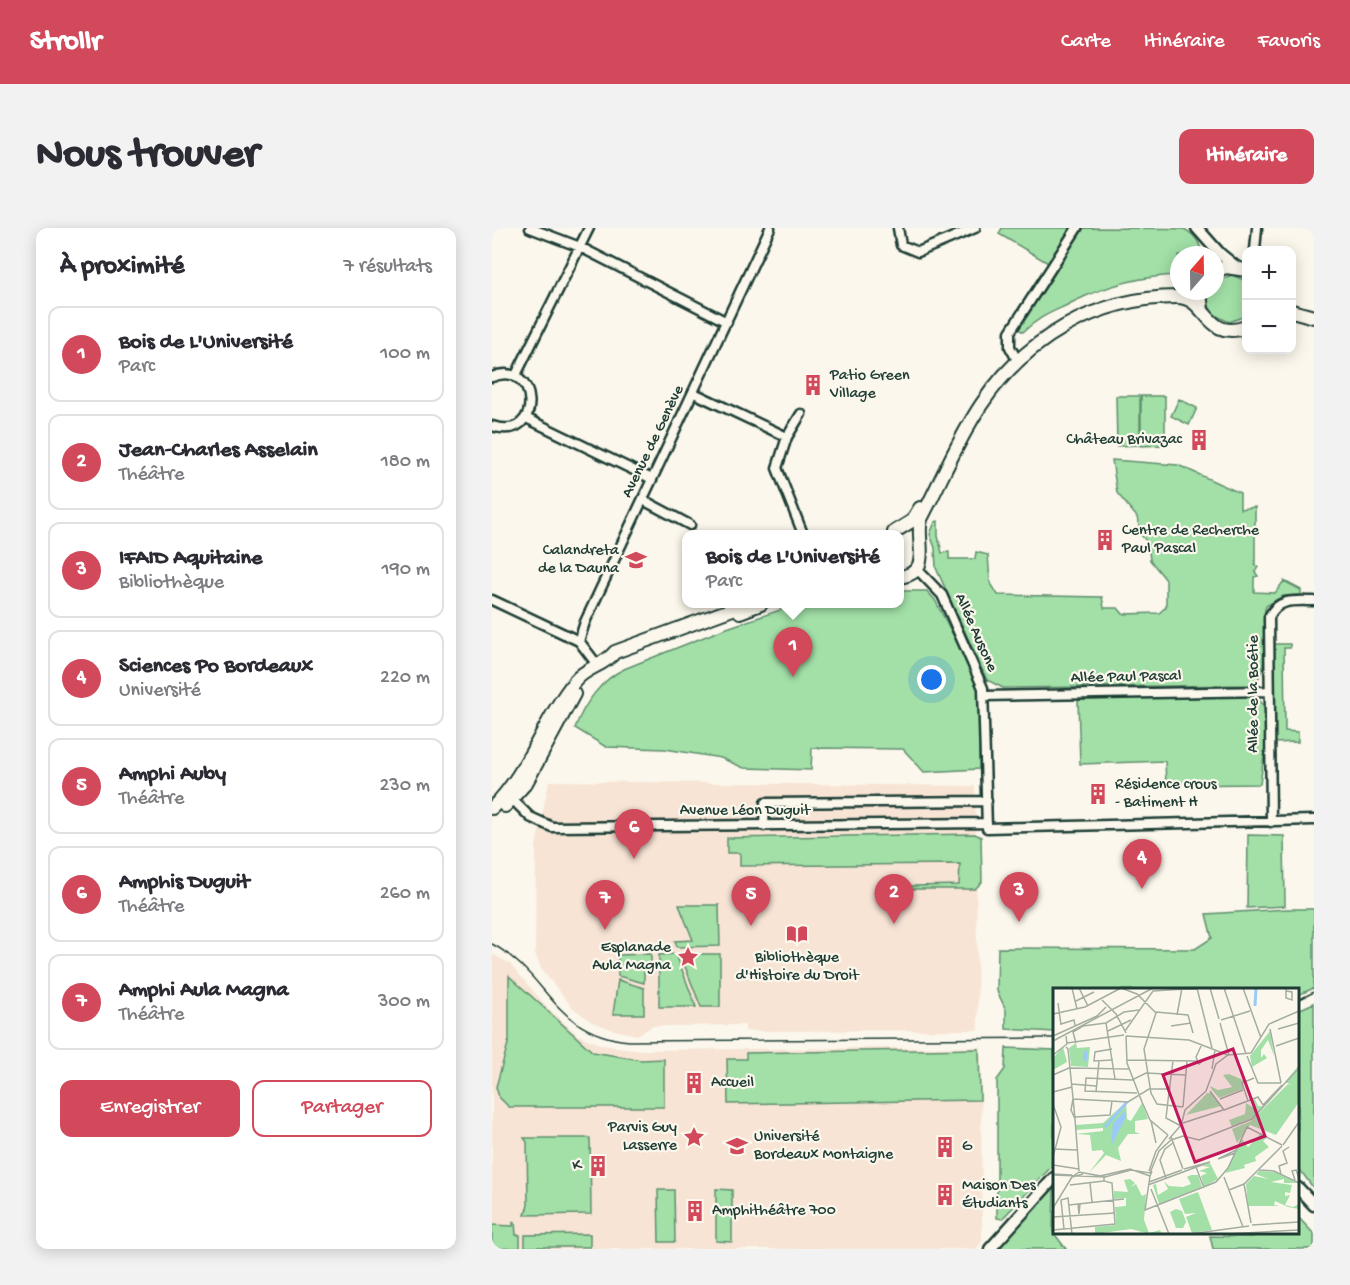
<!DOCTYPE html>
<html lang="fr">
<head>
<meta charset="utf-8">
<style>
  body { margin:0; font-family:"Gochi Hand",sans-serif; background:#f2f2f3; color:#2b2b33 }
  .controls { position:absolute; right:18px; top:18px; display:grid; overflow:hidden; border-radius:12px; box-shadow:0 3px 15px #0003 }
  .controls button { width:54px; height:54px; display:grid; place-items:center; padding:0; border:0; border-bottom:2px solid #e1e1e2; background:#fff; color:#2b2b33; font:30px sans-serif }
  .compass { position:absolute; left:678px; top:18px; width:54px; height:54px; border-radius:50%; background:#fff; box-shadow:0 3px 15px #0003; rotate:20deg }
  .you { position:absolute; left:440px; top:452px; width:21px; height:21px; margin:-15px; border:4px solid #fff; border-radius:50%; background:#1a73e8; box-shadow:0 0 0 9px #1a73e833 }
  .badge { display:grid; place-items:center; width:39px; height:39px; border-radius:50%; background:#d1495b; color:#fff; font-size:20px; font-weight:700 }
  .pin { position:absolute; translate:-50% -50px; filter:drop-shadow(0 2px 3px #0008) }
  .pin::after { content:''; position:absolute; top:32px; width:21px; height:18px; background:inherit; clip-path:polygon(0 0,100% 0,50% 100%) }
  .popup { position:absolute; left:190px; top:302px; width:222px; height:78px; box-sizing:border-box; display:grid; place-content:center; border-radius:12px; background:#fff; filter:drop-shadow(0 2px 4px #0005); font-size:20px; white-space:nowrap; color:#7c7c81 }
  .popup b { font-size:22px; color:#2b2b33 }
  .popup::after { content:''; position:absolute; left:50%; top:100%; margin-left:-12px; border:12px solid transparent; border-top-color:#fff }
  .list { margin:0; padding:0; list-style:none }
  h2 { display:flex; justify-content:space-between; align-items:center; height:78px; margin:0; padding:0 24px; font-size:26px }
  h2 small { font-size:20px; font-weight:400; color:#7c7c81 }
  .list li { display:grid; grid-template-columns:39px 1fr auto; gap:18px; align-items:center; box-sizing:border-box; height:96px; margin:0 12px 12px; padding:0 12px; border:2px solid #e1e1e2; border-radius:12px }
  .list b { display:block; font-size:22px; white-space:nowrap }
  .list p { margin:0; font-size:20px; white-space:nowrap; color:#7c7c81 }
  .list em { font-size:20px; font-style:normal; color:#7c7c81 }
  .actions { display:flex; gap:12px; padding:18px 24px }
  .actions a { flex:1; padding:14px 0; border:2px solid #d1495b; border-radius:12px; text-align:center; font-size:21px; color:#d1495b }
  .actions .main { background:#d1495b; color:#fff }
  .map { position:relative; flex:none; width:822px; height:1021px; overflow:hidden; border-radius:12px }
  header { display:flex; align-items:center; gap:36px; box-sizing:border-box; height:84px; padding:0 30px; background:#d1495b; color:#fff }
  header strong { font-size:28px }
  nav { display:flex; gap:33px; margin-inline-start:auto; font-size:21px }
  .intro { display:flex; align-items:center; justify-content:space-between; box-sizing:border-box; height:144px; padding:0 36px }
  h1 { margin:0; font-size:42px }
  .button { padding:15px 27px; border-radius:12px; background:#d1495b; color:#fff; font-size:21px; font-weight:700 }
  main { display:flex; gap:36px; padding:0 36px }
  aside { flex:1; background:#fff; border-radius:12px; box-shadow:0 3px 15px #0003 }
  .map>svg:first-child { display:block }
</style>
</head>
<body>
<header>
<strong>Strollr</strong>
<nav><a>Carte</a><a>Itinéraire</a><a>Favoris</a></nav>
</header>
<div class="intro"><h1>Nous trouver</h1><a class="button">Itinéraire</a></div>
<main>
<aside>
<h2>À proximité<small>7 résultats</small></h2>
<ul class="list">
<li><span class="badge">1</span><div><b>Bois de L'Université</b><p>Parc</p></div><em>100 m</em></li>
<li><span class="badge">2</span><div><b>Jean-Charles Asselain</b><p>Théâtre</p></div><em>180 m</em></li>
<li><span class="badge">3</span><div><b>IFAID Aquitaine</b><p>Bibliothèque</p></div><em>190 m</em></li>
<li><span class="badge">4</span><div><b>Sciences Po Bordeaux</b><p>Université</p></div><em>220 m</em></li>
<li><span class="badge">5</span><div><b>Amphi Auby</b><p>Théâtre</p></div><em>230 m</em></li>
<li><span class="badge">6</span><div><b>Amphis Duguit</b><p>Théâtre</p></div><em>260 m</em></li>
<li><span class="badge">7</span><div><b>Amphi Aula Magna</b><p>Théâtre</p></div><em>300 m</em></li>
</ul>
<div class="actions"><a class="main">Enregistrer</a><a>Partager</a></div>
</aside>
<div class="map">
<svg width="822" height="1021" viewBox="0 0 822 1021">
  <rect width="100%" height="100%" fill="#fbf7ec"/>
  <filter id="ink" filterUnits="userSpaceOnUse"><feTurbulence type="fractalNoise" baseFrequency=".0167" numOctaves="2"/><feDisplacementMap in="SourceGraphic" scale="12" xChannelSelector="R" yChannelSelector="G"/><feConvolveMatrix kernelMatrix="1 2 1 2 8 2 1 2 1" color-interpolation-filters="sRGB"/></filter>
  <g filter="url(#ink)">
    <path fill="#f7e4d5" d="M57,553L483,558L486,802L253,803V797L181,798H161L145,807L122,802L100,794L81,780L49,741L43,725L44,618Z
      M0,726L17,735L57,781L86,807L110,817L149,822L489,819L490,1014L484,1021H0Z"/>
    <path fill="#a2e0a7" stroke="#608e6e" stroke-width="1.5" d="M510,0H578L556,35L507,6Z
      M592,0C608,0 683,0 692,1C702,6 710,16 709,27H687V47C650,48 616,57 583,73C562,84 550,86 531,104L527,101Z
      M740,47L754,53V88L737,94L721,86L715,73L716,63H723V53Z
      M624,168H648V217L625,218Z
      M649,168H673V217L649,218Z
      M687,171L705,180L697,197L679,188Z
      M620,232L686,237L748,265V281L763,279V338L766,339L763,344L766,348L762,349V364L783,365L792,353L809,362V367L791,368L774,378C766,399 782,451 757,457L511,460L495,452L444,340L443,320L438,306L443,294L446,293V308L450,325L457,324V331H483L484,324L496,327L498,354L506,367L610,369L612,380H626L631,386L667,385L674,379V352L658,332L656,315L649,307L645,289L625,265Z
      M408,363H435L443,372L484,452L488,470L487,541L432,544L411,521L320,520L319,542L252,540L229,530L173,521L114,519L83,500C92,476 109,452 132,441L232,401L306,376H407Z
      M781,416H798V420H792L793,503L806,504V514L782,515Z
      M757,468C763,470 769,471 772,479C777,498 771,535 768,556L674,557L673,533L588,536L586,472Z
      M483,606L489,609L490,654L483,661H419V658L467,657L468,636L248,638V625H235V610Z
      M756,607L792,608L793,678L755,680Z
      M187,677H227L228,718L185,719L183,713L201,712Z
      M796,681H822V760L806,767V762H562V804L514,801V782L505,763L506,720L703,721L720,710L714,686Z
      M159,726V744H152V755L126,748V727Z
      M184,726L204,779H167V727Z
      M188,726H228V779H209Z
      M17,748L101,824L149,832L172,831V879H17L7,869L4,859L17,812Z
      M126,752L152,760V786H121Z
      M822,775V961L806,939V782Z
      M514,820L562,822V936L510,991L505,990V852L513,841Z
      M487,821L488,872L236,876L235,831H254V825Z
      M32,910H98L99,986L33,987L36,977L35,914Z
      M562,958L561,1004L574,1021H501Z
      M224,961L240,962V1014L224,1013Z
      M166,962H182L183,1014H167Z
      M806,989L822,1006V1021H721L718,1008L761,1009L764,1005L806,1004Z
      M21,994H23L24,1007H28V1020L0,1021V997L21,998Z
      M98,1006V1019H33V1007Z"/>
    <g fill="none" stroke-linecap="round" stroke-linejoin="round">
      <defs>
        <path id="minor" d="M38,0L88,19L235,94
          M406,0L409,17L426,24L483,0
          M763,22L765,0
          M523,128L518,119V104L585,0
          M0,149C47,130 53,215 0,198
          M23,149L97,0
          M202,165L295,209
          M309,186L295,209L285,240L311,306
          M34,190L160,251
          M151,272L198,297
          M425,341L450,367L491,460L495,600L822,592
          M0,372L87,413
          M106,438L87,413L93,394L278,0
          M492,468L776,463
          M20,571L38,589L60,599L495,595
          M779,594L777,389C786,370 803,373 822,373
          M272,598L273,575L495,573"/>
        <path id="tertiary" d="M705,0L728,26L744,39
          M806,960L822,977
          M498,1021L562,950"/>
        <path id="secondary" d="M723,43L734,39L754,42
          M708,63L710,83
          M800,83L822,89
          M402,304L420,293L428,280
          M407,349C442,345 423,313 429,291C449,253 465,213 489,177C533,111 604,69 685,69C716,69 713,114 754,99
          M248,384L269,376
          M13,578L34,555L82,466
          M0,580C37,544 51,492 83,453C94,439 112,438 123,424L254,376"/>
      </defs>
      <use href="#minor" stroke="#1f3d34" stroke-width="13"/>
      <use href="#tertiary" stroke="#1f3d34" stroke-width="15"/>
      <use href="#secondary" stroke="#1f3d34" stroke-width="16"/>
      <use href="#minor" stroke="#fbf7ec" stroke-width="8"/>
      <use href="#tertiary" stroke="#fbf7ec" stroke-width="10"/>
      <use href="#secondary" stroke="#fbf7ec" stroke-width="12"/>
      <path stroke="#1f3d34" stroke-width="1.5" d="M0,716C58,747 60,806 138,813L562,810
        M806,772L822,764"/>
    </g>
  </g>
  <defs>
    <symbol id="building-bare" viewBox="-9 -9 18 18"><path d="M-4-6H4V6H1V3H-1V6H-4ZM-2.5-4.3h1.7v1.8h-1.7ZM.8-4.3h1.7v1.8H.8ZM-2.5-1h1.7V.8h-1.7ZM.8-1h1.7V.8H.8Z" fill="#d1495b" stroke="#fbf7ec" stroke-width="2.5" paint-order="stroke"/></symbol>
    <symbol id="school-bare" viewBox="-9 -9 18 18"><path d="M0-5L7-2L0 1L-7-2ZM-4 1L0 2.5L4 1V4Q0 6-4 4Z" fill="#d1495b" stroke="#fbf7ec" stroke-width="2.5" paint-order="stroke"/></symbol>
    <symbol id="library-bare" viewBox="-9 -9 18 18"><path d="M-6-4Q-3-5.5-.7-3.5V5Q-3 3-6 4ZM6-4Q3-5.5 .7-3.5V5Q3 3 6 4Z" fill="#d1495b" stroke="#fbf7ec" stroke-width="2.5" paint-order="stroke"/></symbol>
    <symbol id="sight-bare" viewBox="-9 -9 18 18"><path d="M0-6L1.8-2.2L6-1.7L2.9 1.2L3.7 5.4L0 3.3L-3.7 5.4L-2.9 1.2L-6-1.7L-1.8-2.2Z" fill="#d1495b" stroke="#fbf7ec" stroke-width="2.5" paint-order="stroke"/></symbol>
    <symbol id="university-bare" viewBox="-9 -9 18 18"><path d="M0-5L7-2L0 1L-7-2ZM-4 1L0 2.5L4 1V4Q0 6-4 4Z" fill="#d1495b" stroke="#fbf7ec" stroke-width="2.5" paint-order="stroke"/></symbol>
  </defs>
  <g fill-rule="evenodd">
    <use href="#building-bare" x="306" y="142" width="30" height="30"/>
    <use href="#building-bare" x="692" y="197" width="30" height="30"/>
    <use href="#building-bare" x="598" y="297" width="30" height="30"/>
    <use href="#school-bare" x="129" y="317" width="30" height="30"/>
    <use href="#building-bare" x="591" y="551" width="30" height="30"/>
    <use href="#library-bare" x="290" y="691" width="30" height="30"/>
    <use href="#sight-bare" x="181" y="714" width="30" height="30"/>
    <use href="#building-bare" x="187" y="840" width="30" height="30"/>
    <use href="#sight-bare" x="187" y="894" width="30" height="30"/>
    <use href="#university-bare" x="230" y="903" width="30" height="30"/>
    <use href="#building-bare" x="438" y="904" width="30" height="30"/>
    <use href="#building-bare" x="91" y="923" width="30" height="30"/>
    <use href="#building-bare" x="438" y="952" width="30" height="30"/>
    <use href="#building-bare" x="188" y="968" width="30" height="30"/>
  </g>
  <g text-anchor="middle" dominant-baseline="central" stroke-width="4.5" stroke-linejoin="round" paint-order="stroke">
    <g font-size="16" fill="#1f3d34" stroke="#fbf7ec" text-anchor="start">
      <text x="338" y="148">Patio Green<tspan x="338" dy="18">Village</tspan></text>
      <text x="690" y="212" text-anchor="end">Château Brivazac</text>
      <text x="630" y="303">Centre de Recherche<tspan x="630" dy="18">Paul Pascal</tspan></text>
      <text x="127" y="323" text-anchor="end">Calandreta<tspan x="127" dy="18">de la Dauna</tspan></text>
      <text x="623" y="557">Résidence crous<tspan x="623" dy="18">- Batiment H</tspan></text>
      <text x="179" y="720" text-anchor="end">Esplanade<tspan x="179" dy="18">Aula Magna</tspan></text>
      <text x="305" y="730" text-anchor="middle">Bibliothèque<tspan x="305" dy="18">d'Histoire du Droit</tspan></text>
      <text x="219" y="855">Accueil</text>
      <text x="185" y="900" text-anchor="end">Parvis Guy<tspan x="185" dy="18">Lasserre</tspan></text>
      <text x="262" y="909">Université<tspan x="262" dy="18">Bordeaux Montaigne</tspan></text>
      <text x="470" y="919">G</text>
      <text x="89" y="938" text-anchor="end">K</text>
      <text x="470" y="958">Maison Des<tspan x="470" dy="18">Étudiants</tspan></text>
      <text x="220" y="983">Amphithéâtre 700</text>
    </g>
    <g font-size="16" fill="#1f3d34" stroke="#fbf7ec">
      <text transform="translate(162 214) rotate(-64)">Avenue de Genève</text>
      <text transform="translate(483 405) rotate(66)">Allée Ausone</text>
      <text transform="translate(634 450) rotate(-1)">Allée Paul Pascal</text>
      <text transform="translate(762 466) rotate(-90)">Allée de la Boétie</text>
      <text x="253" y="583">Avenue Léon Duguit</text>
    </g>
  </g>
  <g transform="translate(561 760)">
    <rect width="246" height="246" fill="#fbf7ec"/>
    <path d="M217,43L221,68L215,52L208,62V70L211,66L214,70L199,79L197,68ZM23,55L24,60L37,59L35,79L18,78L16,60ZM10,59L14,74L0,82V70ZM246,77V114L223,147L197,137L184,155L179,141L198,133L235,96L239,97L232,94ZM176,86L190,92V101L166,110L159,102L157,98L165,102L179,99L170,87ZM228,98L201,129L179,139L176,132L192,126L193,115L201,120L199,113L202,111L205,118H210ZM154,105H159L168,118L133,127ZM73,114L74,131L78,133L89,115L95,131L82,133V144L87,146H75L65,160L68,173L53,167L36,185L51,165L49,162L39,163L37,147L23,146L50,143V140L23,142V137L50,135ZM207,146L215,149L210,153L216,159L202,169L203,173L191,177L192,180L172,185L189,151L195,159ZM157,175L165,191L151,199L148,188L154,185L146,183L157,179L149,178ZM206,183L222,184L244,195H231V191L218,194L239,197L237,205L232,204V208L237,207L232,217L240,219L246,216V221L235,219L222,213L221,217L227,218H195L193,196L201,188L215,191L203,186ZM138,187H145L149,199L106,216L100,197L103,196L105,207L115,201L111,193L116,198L130,199L138,196L134,189ZM77,191L82,195L78,199L83,196L89,208L93,206L91,232L96,245L107,242L109,246H96L78,241L42,246V239L63,237L62,219L73,218V210L61,211V203L75,204L71,192ZM145,204L159,242L139,245L133,229L143,225L132,226L126,211ZM123,221L129,223L133,234L130,240H123L117,224Z" fill="#a2e0a7"/>
    <path d="M72,123L73,129L58,158L60,135Z" fill="#9bcaf6"/>
    <path fill="none" stroke="#9bcaf6" stroke-width="3" d="M202,18L203,0M31,72L33,63L32,73M52,139L74,114"/>
    <path fill="none" stroke="#a3ada2" stroke-width="1.5" d="M19,0L24,21M26,0L35,18M68,0L84,6L103,25L91,61L98,105L104,116L130,119M144,0L159,60M157,0L166,31M171,0L193,66M190,0L208,50M233,0V10L239,12V4L233,3M49,12L63,26L73,45M23,13L41,4M5,15L8,37M103,24L135,27L140,45M0,26L32,19L68,0M124,27L129,0M168,32L197,23M53,35L62,91M167,35L176,67M8,36L21,32L22,37M118,38L138,35M217,41L228,95M225,41L246,35M55,43L78,32M72,43L100,3L148,0M0,48L44,28L53,19M73,48L136,52L175,67M73,48L74,75L89,114M0,53L100,0M14,55L71,47M23,55L20,44L30,38L53,35L71,24L86,22M149,56L143,69L146,76L152,71M223,58L246,50M13,59L15,61L20,110L22,131L18,122L20,111M59,61L42,64L41,73L60,72M0,67L14,56L13,48M194,68L205,95H228M74,72L144,73M159,81L162,62M0,87L16,80L76,81M18,96L43,98M117,99L116,104L120,73M157,103L171,122L205,109L210,117L229,97M0,104L19,99M43,104L46,73M116,104L113,130L128,138M84,105L32,103L33,90L79,92L93,85L133,87M20,111L75,114L96,101H114M167,111L190,102M195,113L189,95L201,90M89,114L97,132L115,147M0,116L8,139L0,169M130,119L134,73M22,129L57,127L59,113M22,131L26,183M98,133L103,155M130,135L170,122M128,138L132,122L153,103L163,76L175,67L198,65L216,36L246,23M118,149L130,181M116,151L129,136M230,157L246,134M0,161L24,162M165,171L183,162M165,171L182,165M0,177L26,181M143,179L151,200M206,182L221,183L246,195M96,183L103,163L115,147M0,186L19,187M30,186L19,189L26,184L48,188M228,186L226,178L234,175L230,163L236,159M0,187L52,189L78,182L97,185L106,163L118,152L130,148L146,152L199,131L246,80M47,188L77,181L97,188L99,183M97,188L92,222L163,194L175,180L194,139L229,157M171,189L190,239M113,190L107,172L112,161L120,155M242,192L239,183L243,182L246,190M96,194L129,182M37,195L39,214M191,196L198,235M17,197L51,193M95,197L157,174L131,181M98,201L116,246M176,202L191,196L229,158M25,216L26,226L27,216M16,217L71,211M0,220L19,189M0,229L62,225M199,237L246,234M11,241L8,212L15,210L19,246M0,242L62,236L59,195L51,193V187M65,246H87M137,246L196,238M174,246L246,242"/>
    <path fill="#c2185b" fill-opacity="0.15" stroke="#c2185b" stroke-width="3" d="M180,61L212,148L142,174L110,87Z"/>
    <rect width="246" height="246" fill="none" stroke="#1f3d34" stroke-width="3"/>
  </g>
</svg>
<div class="controls">
<button>+</button>
<button>−</button>
</div>
<svg class="compass" viewBox="-18 -18 36 36"><path d="M0-13l5 13h-10z" fill="#e53935"/><path d="M0 13l5-13h-10z" fill="#7c7c81"/></svg>
<div class="you"></div>
<div class="pin badge" style="left:301px;top:449px">1</div>
<div class="popup"><b>Bois de L'Université</b>Parc</div>
<div class="pin badge" style="left:402px;top:696px">2</div>
<div class="pin badge" style="left:527px;top:694px">3</div>
<div class="pin badge" style="left:650px;top:661px">4</div>
<div class="pin badge" style="left:259px;top:698px">5</div>
<div class="pin badge" style="left:142px;top:631px">6</div>
<div class="pin badge" style="left:113px;top:702px">7</div>
</div>
</main>
</body>
</html>
